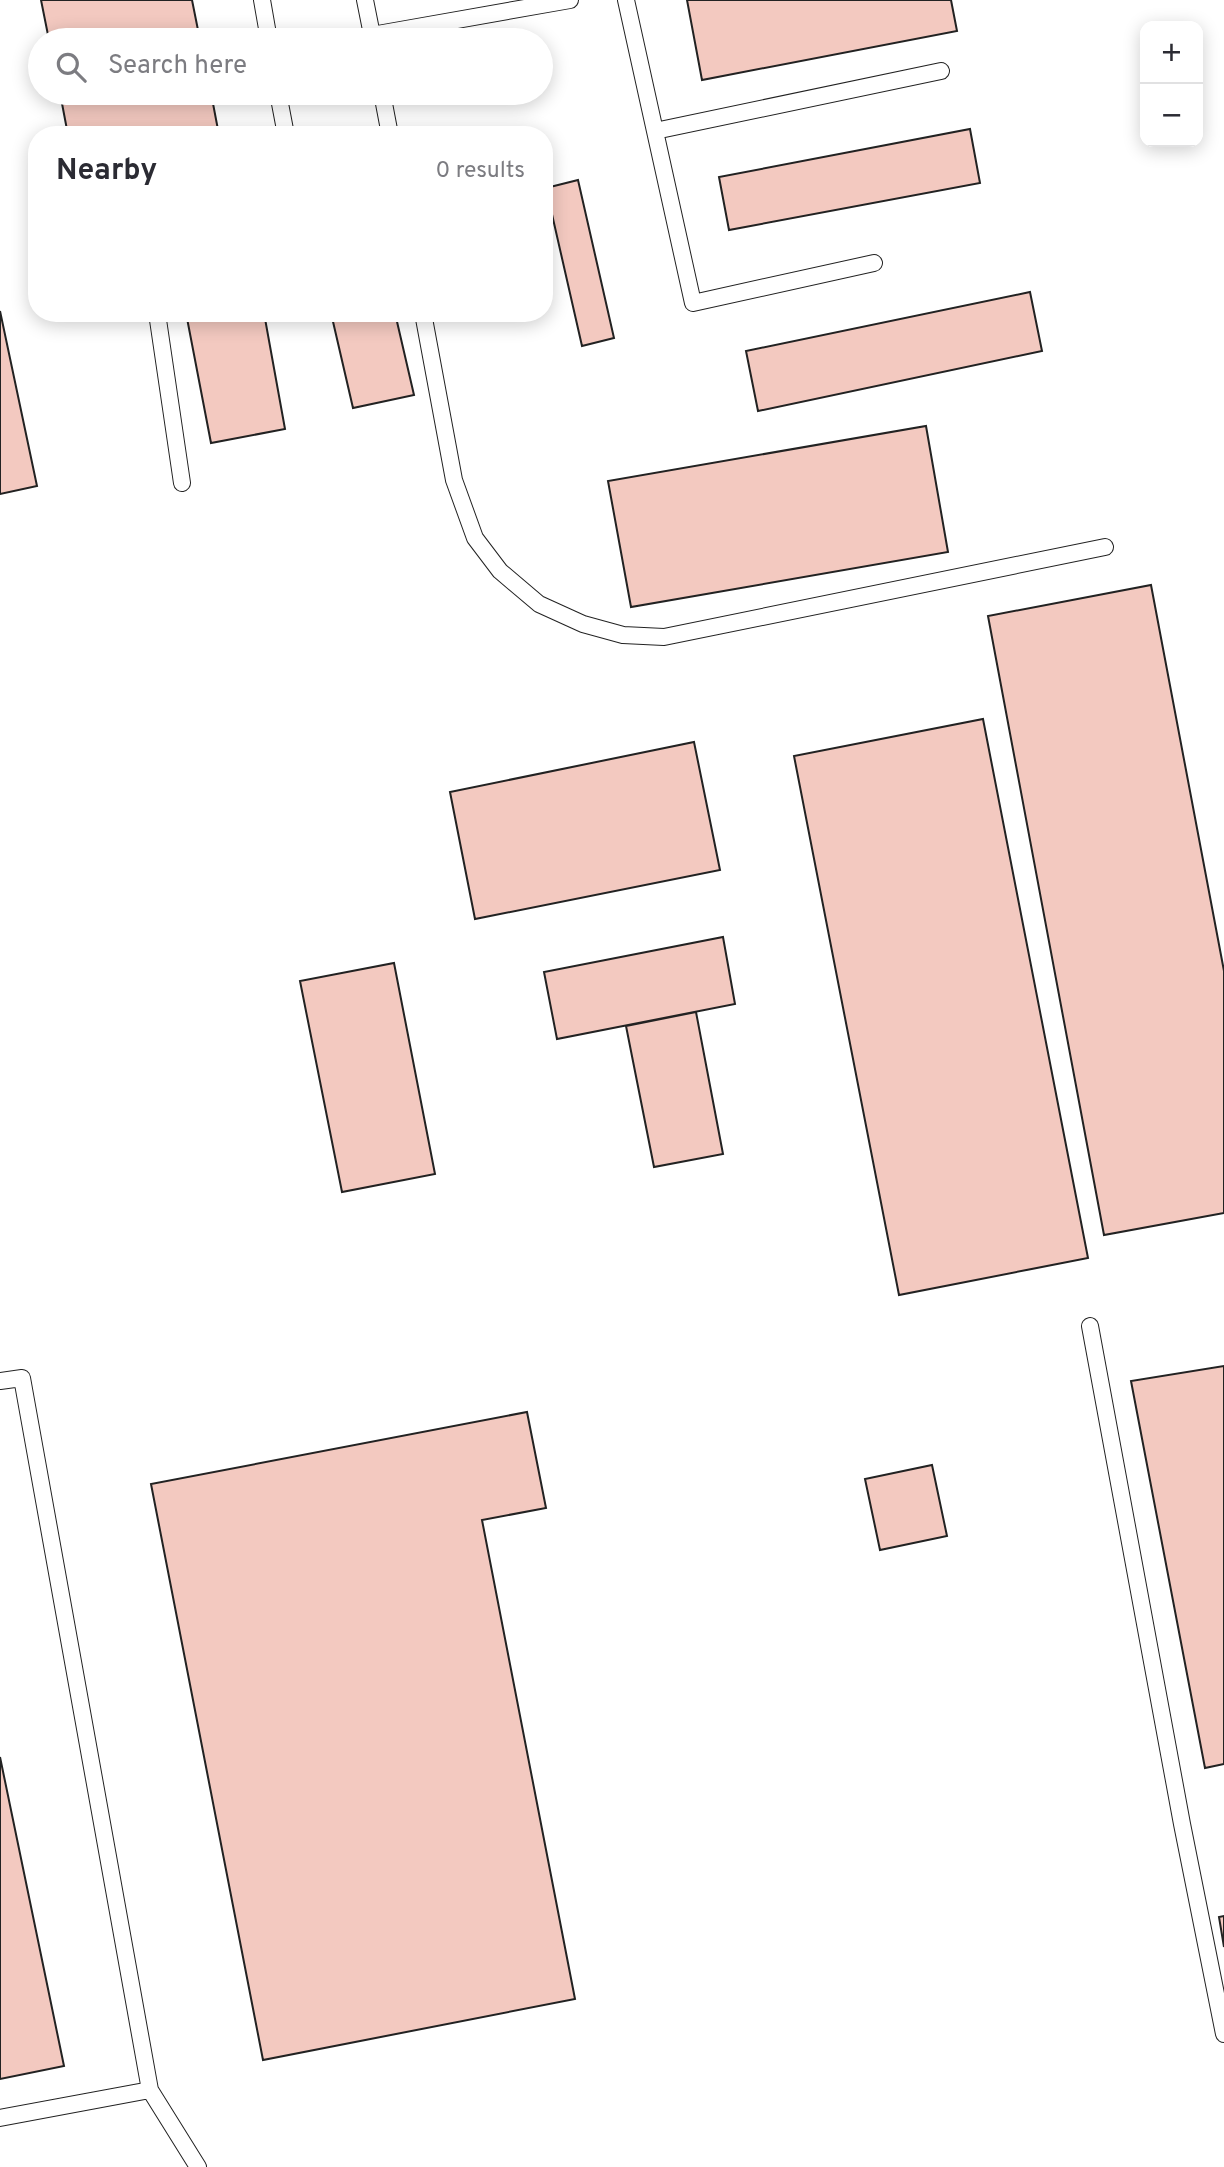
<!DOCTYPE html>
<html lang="en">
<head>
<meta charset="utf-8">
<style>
  body { margin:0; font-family:Overpass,sans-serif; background:#f7f7f7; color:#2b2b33 }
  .controls { position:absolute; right:21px; top:21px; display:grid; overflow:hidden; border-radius:14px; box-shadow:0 4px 18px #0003 }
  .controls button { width:63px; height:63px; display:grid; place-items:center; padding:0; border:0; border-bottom:2px solid #e1e1e2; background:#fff; color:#2b2b33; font:35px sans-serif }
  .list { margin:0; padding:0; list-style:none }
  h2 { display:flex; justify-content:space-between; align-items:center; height:91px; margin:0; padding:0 28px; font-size:30px }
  h2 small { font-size:23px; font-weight:400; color:#7c7c81 }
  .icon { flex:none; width:38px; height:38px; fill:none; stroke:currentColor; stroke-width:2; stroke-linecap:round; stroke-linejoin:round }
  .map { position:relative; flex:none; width:1224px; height:2167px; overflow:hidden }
  .search { position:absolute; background:#fff; box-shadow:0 4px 18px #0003; left:28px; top:28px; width:525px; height:77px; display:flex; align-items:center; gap:18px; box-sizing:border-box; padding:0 24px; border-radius:38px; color:#7c7c81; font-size:26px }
  .panel { position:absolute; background:#fff; box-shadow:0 4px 18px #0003; left:28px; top:126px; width:525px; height:196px; border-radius:28px }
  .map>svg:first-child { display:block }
</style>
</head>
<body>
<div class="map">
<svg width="1224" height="2167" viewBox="0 0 1224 2167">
  <rect width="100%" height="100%" fill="#fff"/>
  <path fill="#f3c9c0" stroke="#222" stroke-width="2" d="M41,0H192L200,40H49Z
    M687,0H951L957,31L702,80Z
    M60,93H211L219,135H68Z
    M970,129L980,183L729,230L719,177Z
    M578,180L614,338L582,346L546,188Z
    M1030,292L1042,351L758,411L746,351Z
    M0,311L37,486L0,494Z
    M186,313H264L285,429L211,443Z
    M331,313H395L414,395L353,408Z
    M926,426L948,552L631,607L608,481Z
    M1151,585L1224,971V1213L1104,1235L988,616Z
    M983,719L1088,1258L899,1295L794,756Z
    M694,742L720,870L475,919L450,792Z
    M723,937L735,1004L557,1039L544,972Z
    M394,963L435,1174L342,1192L300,981Z
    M696,1012L723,1154L654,1167L626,1026Z
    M1224,1366V1764L1205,1768L1131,1381Z
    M527,1412L546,1508L482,1520L575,1999L263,2060L151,1484Z
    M932,1465L947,1536L880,1550L865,1479Z
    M0,1757L64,2066L0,2079Z
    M1224,1916V1947L1219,1917Z"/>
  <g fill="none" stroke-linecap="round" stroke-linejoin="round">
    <defs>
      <path id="service" d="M262,0L269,40
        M365,0L373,40
        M626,0L693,303L874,263
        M372,35L570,0
        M278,93L286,135
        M382,93L390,135
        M655,131L941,71
        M157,313L182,483
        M423,313L454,480L475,538L500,571L539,604L583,624L623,635L664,637L1105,547
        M1090,1326L1182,1824L1224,2034
        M0,1381L22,1378L150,2090L198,2167
        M0,2118L150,2090"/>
    </defs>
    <use href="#service" stroke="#222" stroke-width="18"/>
    <use href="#service" stroke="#fff" stroke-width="16"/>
  </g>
</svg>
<div class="controls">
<button>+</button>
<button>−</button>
</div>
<div class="search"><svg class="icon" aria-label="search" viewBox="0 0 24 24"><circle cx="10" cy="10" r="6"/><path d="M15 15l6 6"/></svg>Search here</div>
<section class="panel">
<h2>Nearby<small>0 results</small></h2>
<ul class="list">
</ul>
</section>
</div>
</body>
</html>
